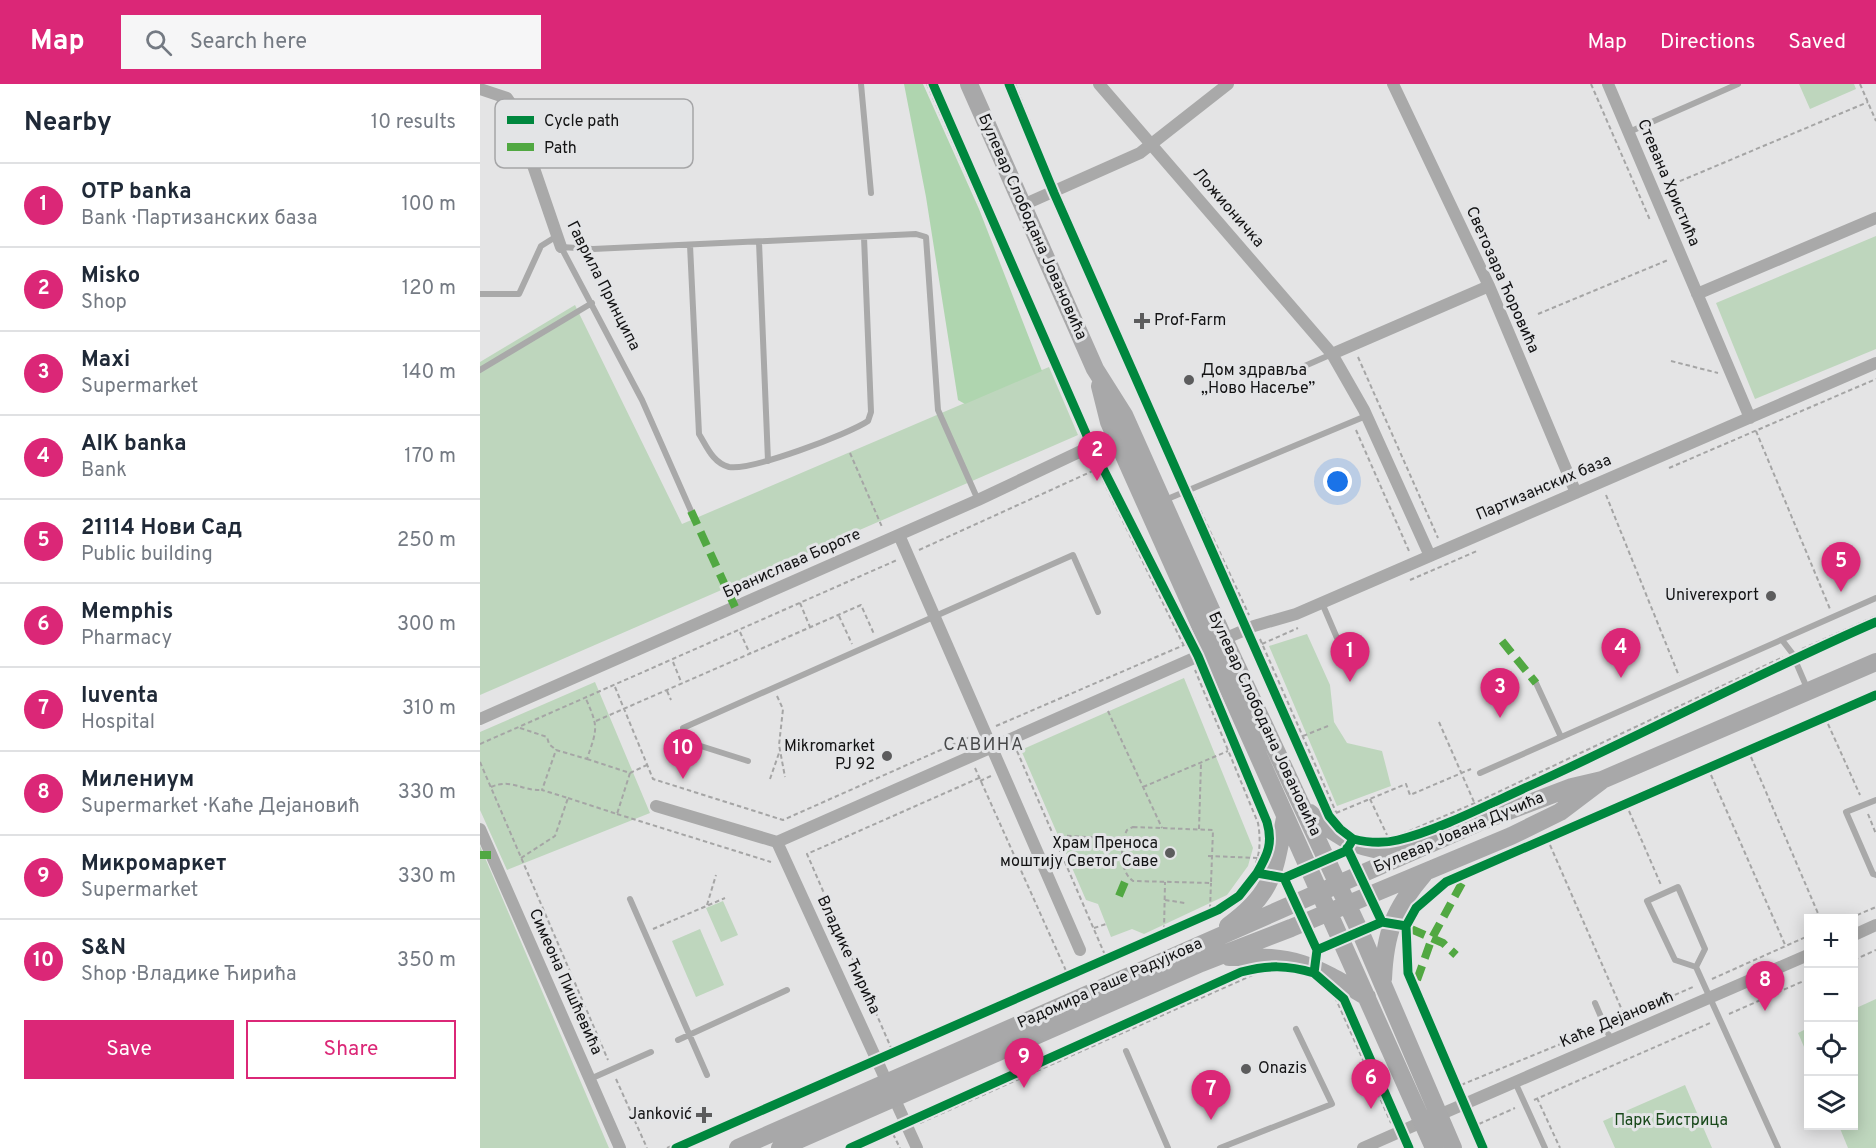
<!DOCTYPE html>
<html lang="en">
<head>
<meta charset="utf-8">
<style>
  body { margin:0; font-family:Overpass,sans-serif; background:#f6f6f7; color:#1f2937 }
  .controls { position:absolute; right:18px; bottom:18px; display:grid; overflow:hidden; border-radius:0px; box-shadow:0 3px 15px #0003 }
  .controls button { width:54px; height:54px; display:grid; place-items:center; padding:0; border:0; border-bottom:2px solid #e0e1e3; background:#fff; color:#1f2937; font:30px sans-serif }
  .you { position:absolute; left:858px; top:398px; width:21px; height:21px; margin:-15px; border:4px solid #fff; border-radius:50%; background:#1a73e8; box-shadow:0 0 0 9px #1a73e833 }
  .badge { display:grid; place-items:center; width:39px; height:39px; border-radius:50%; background:#db2777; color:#fff; font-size:20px; font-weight:700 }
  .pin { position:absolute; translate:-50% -50px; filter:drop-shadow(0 2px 3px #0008) }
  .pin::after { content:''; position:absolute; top:32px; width:21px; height:18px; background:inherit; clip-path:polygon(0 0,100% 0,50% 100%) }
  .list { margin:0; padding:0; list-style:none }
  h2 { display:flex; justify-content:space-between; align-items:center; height:78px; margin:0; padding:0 24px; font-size:26px }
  h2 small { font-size:20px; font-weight:400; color:#747a83 }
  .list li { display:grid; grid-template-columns:39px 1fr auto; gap:18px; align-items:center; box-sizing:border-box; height:84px; padding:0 24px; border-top:2px solid #e0e1e3 }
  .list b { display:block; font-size:22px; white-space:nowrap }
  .list p { margin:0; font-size:20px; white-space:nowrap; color:#747a83 }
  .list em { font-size:20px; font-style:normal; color:#747a83 }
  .actions { display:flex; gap:12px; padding:18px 24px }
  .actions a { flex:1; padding:14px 0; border:2px solid #db2777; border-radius:0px; text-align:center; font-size:21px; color:#db2777 }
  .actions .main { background:#db2777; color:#fff }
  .icon { flex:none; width:33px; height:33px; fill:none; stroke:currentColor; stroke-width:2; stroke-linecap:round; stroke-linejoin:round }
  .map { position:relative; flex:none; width:1396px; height:1064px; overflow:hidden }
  header { display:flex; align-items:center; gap:36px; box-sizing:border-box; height:84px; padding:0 30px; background:#db2777; color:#fff }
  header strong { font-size:28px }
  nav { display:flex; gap:33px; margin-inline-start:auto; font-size:21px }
  .search { width:420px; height:54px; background:#f6f6f7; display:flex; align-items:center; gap:15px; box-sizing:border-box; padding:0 21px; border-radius:0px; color:#747a83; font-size:22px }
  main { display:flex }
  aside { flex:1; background:#fff }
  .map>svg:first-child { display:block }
</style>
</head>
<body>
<header>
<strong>Map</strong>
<div class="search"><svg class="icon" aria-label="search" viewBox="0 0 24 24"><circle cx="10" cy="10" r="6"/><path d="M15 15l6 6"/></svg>Search here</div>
<nav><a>Map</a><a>Directions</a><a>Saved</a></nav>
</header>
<main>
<aside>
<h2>Nearby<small>10 results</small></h2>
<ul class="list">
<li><span class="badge">1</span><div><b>OTP banka</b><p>Bank · Партизанских база</p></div><em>100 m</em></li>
<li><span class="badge">2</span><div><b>Misko</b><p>Shop</p></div><em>120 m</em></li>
<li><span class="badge">3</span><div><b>Maxi</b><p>Supermarket</p></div><em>140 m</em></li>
<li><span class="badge">4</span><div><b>AIK banka</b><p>Bank</p></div><em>170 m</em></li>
<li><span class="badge">5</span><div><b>21114 Нови Сад</b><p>Public building</p></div><em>250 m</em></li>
<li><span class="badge">6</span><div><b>Memphis</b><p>Pharmacy</p></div><em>300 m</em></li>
<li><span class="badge">7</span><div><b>Iuventa</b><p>Hospital</p></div><em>310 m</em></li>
<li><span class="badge">8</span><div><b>Милениум</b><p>Supermarket · Каће Дејановић</p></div><em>330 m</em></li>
<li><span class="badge">9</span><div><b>Микромаркет</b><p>Supermarket</p></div><em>330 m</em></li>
<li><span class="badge">10</span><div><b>S&amp;N</b><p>Shop · Владике Ћирића</p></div><em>350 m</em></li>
</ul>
<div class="actions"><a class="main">Save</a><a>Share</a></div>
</aside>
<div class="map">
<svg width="1396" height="1064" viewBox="0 0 1396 1064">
  <rect width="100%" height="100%" fill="#e4e4e5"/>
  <path fill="#bed6bd" d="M1319,0H1374L1376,5L1330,25Z
    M1396,152V265L1275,315L1236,219Z
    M95,221L202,440L569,283L598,351L0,611V278Z
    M827,550L850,601L854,638L867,659L902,667L911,702L857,722L789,562Z
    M704,594L773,764L768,782L747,811L664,850L652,845L631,853L618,820L606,816L541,666Z
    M115,598L170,729L27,786L0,726V648Z
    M0,762L129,1064H0Z
    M243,817L258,851L241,858L226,824Z
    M220,845L244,901L216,913L192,857Z
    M1396,915V1064H1368L1359,1042H1374V925Z
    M1328,944V972L1318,949Z
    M1205,1001L1232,1064H1135L1123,1037Z"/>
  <path fill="#afd5af" d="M424,0H443L499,125L562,287L485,320L478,316L446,113Z"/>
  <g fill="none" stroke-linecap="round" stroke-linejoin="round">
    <path stroke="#a5a5a5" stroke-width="2" stroke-dasharray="4.5 3" stroke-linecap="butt" d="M447,0L602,351
      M535,0L572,93
      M1111,0L1170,136
      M1380,0L1396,37
      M1186,103L1388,18
      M583,117L706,398
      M1058,230L1188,176
      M878,273L958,454
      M1191,277L1238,289
      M876,346L929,467
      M1276,347L1350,525
      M370,369L402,443
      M613,376L705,564
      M1189,384L1396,295
      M1126,411L1199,592
      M714,413L769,531
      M439,466L617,385
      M930,496L997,467
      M320,519L330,543
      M359,532L372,560
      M260,548L270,570
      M780,555L856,728
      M782,560L818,544
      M1322,565L1396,532
      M193,578L202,600
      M135,603L173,695L303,736L492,652
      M187,607L191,616
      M297,612L303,625L299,661L305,693
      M628,627L682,744
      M116,637L381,521L394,550
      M959,638L994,718
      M1348,640L1380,711
      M516,642L704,561
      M40,644L67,653L69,660L76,666
      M823,652L848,642
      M0,660L417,476
      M537,667L625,871
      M1271,673L1340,834
      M107,675L150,689L167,681
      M0,678L128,976
      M495,684L587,889
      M1231,691L1306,863
      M290,695L299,669
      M500,697L511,692
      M11,703C32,694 41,707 62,706
      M663,703L748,667
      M88,714L137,730L150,689
      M890,715L907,751
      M1149,727L1181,801
      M856,729L926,700L930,711L991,685
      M137,730L291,778
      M1388,730L1396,750
      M653,743L733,746L731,799L653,797C639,787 640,760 647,746Z
      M719,745L721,679
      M922,750L995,719L1303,573
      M572,751L644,755
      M1070,761L1145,933
      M728,772L779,774
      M41,774L75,752L88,714L62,706L76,666L107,675C117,645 119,644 106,615
      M685,816L705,819
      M227,821L236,791
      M730,825L731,799
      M1370,834L1396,823
      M614,844L626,840
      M173,845L245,814
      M684,846L685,798
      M1374,876L1396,866
      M1232,895L1328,852
      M855,913L911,1039
      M1249,930L1328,895
      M1133,938L1213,903
      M412,966L327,770L499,694
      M407,969L736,823C769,800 785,780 778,739L715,586
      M136,995L167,1064
      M981,1001L1117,945
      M1057,1014L1080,1064
      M1054,1016L1230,939
      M440,1039L775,890
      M999,1040L1035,1024
      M413,1050L420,1064
      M187,1064L386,979
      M381,1064L416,1049"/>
    <path stroke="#a9a9a9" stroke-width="6" d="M381,0L391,109
      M1149,48L1258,0
      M279,158L288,377
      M210,161L219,350C227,363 233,379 249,383C271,387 369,350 388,337L391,328L384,153
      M0,210H39L61,162L77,152
      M0,286L112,219
      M811,288L852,270
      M685,416L886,332
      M211,427L162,316L81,163L113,165L436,150L446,153L458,326L498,416
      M842,519L857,554
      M1302,556L1312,569L1327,604
      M1056,599L1081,653
      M268,677L205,657L203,644L593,471L618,528
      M1000,689L1396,514
      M1396,716L1366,728L1393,790L1396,791
      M150,815L227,991
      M1216,883L1195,876L1167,817L1198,803L1225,865L1216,883L1298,1064
      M1115,919L1131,956
      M198,956L307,906
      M646,967L688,1064
      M110,995L171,968
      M1035,998L1065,1064
      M740,1064L852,1020L816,945"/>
    <path stroke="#a9a9a9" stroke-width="12" d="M619,0L852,270L884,326L950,472
      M913,0L1009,202L1096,409
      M1128,0L1270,334
      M0,5L27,14L33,23L81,163
      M543,121L660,69L748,0
      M1217,210L1396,134
      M852,270L1009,202
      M419,451L600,866
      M744,555L774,542L816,530L1396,279
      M0,635L498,416L635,351
      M176,722L297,758
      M0,745L140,1064
      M1374,851L1396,841
      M959,1031L1328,871
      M437,1064L297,758L730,567
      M883,1064L942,1038"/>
    <path stroke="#a8a8a9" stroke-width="18" d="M489,0L615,285L644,331L744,555L883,854L973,1064
      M620,302L629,338L954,1064
      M830,729C859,756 886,769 926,767
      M748,842C795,808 794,787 805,734
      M749,873C816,872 830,879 887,913
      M903,895C905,849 914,825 944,790
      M258,1064L1002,737L1092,703L1122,696L1396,578
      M300,1064L721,879L811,844L1031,752L1080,728L1121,697"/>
    <path stroke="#51a842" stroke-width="8" stroke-dasharray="15 8" stroke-linecap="butt" d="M211,427L255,523
      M1022,557L1056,599
      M0,771H11
      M639,812L647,793
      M931,845L963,859L976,871
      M937,896L952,854L982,799"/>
    <defs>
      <path id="cycleway" d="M453,0L611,361L718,572L787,738C793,759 788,770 777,789
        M529,0L574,109L849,732L860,745L873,755
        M867,764L902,838L926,842L936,824L966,798L1396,611
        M804,794L837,866
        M902,838L837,866L834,889L864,915L929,1064
        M926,842L928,889L1003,1064
        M196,1064L738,826L759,812L777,789L804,794L866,767L873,755C889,759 902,760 918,756C960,746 1015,717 1056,699C1170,647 1281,588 1396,538
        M370,1064L761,888C788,881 807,881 834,889"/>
    </defs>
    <use href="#cycleway" stroke="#e3e4e6" stroke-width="13"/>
    <use href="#cycleway" stroke="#00873e" stroke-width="9"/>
  </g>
  <g fill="#5c5c5d" stroke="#e3e4e6" stroke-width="2">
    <path d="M659 228h6v6h6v6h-6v6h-6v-6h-6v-6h6z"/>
    <circle cx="709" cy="296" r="6"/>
    <circle cx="1291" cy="512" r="6"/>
    <circle cx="407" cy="672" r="6"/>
    <circle cx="690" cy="769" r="6"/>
    <circle cx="766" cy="985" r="6"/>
    <path d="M221 1022h6v6h6v6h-6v6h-6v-6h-6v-6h6z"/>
  </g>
  <g text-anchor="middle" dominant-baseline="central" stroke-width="6" stroke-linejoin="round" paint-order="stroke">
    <g font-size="16" fill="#131314" stroke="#e3e4e6">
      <text transform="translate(1188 99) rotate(67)">Стевана Христића</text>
      <text transform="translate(748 124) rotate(49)">Ложионичка</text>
      <text transform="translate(552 143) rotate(66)">Булевар Слободана Јовановића</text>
      <text transform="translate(1022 196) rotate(66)">Светозара Ћоровића</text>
      <text transform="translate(123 202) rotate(63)">Гаврила Принципа</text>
      <text transform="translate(1064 404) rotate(-23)">Партизанских база</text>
      <text transform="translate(312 480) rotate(-24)">Бранислава Бороте</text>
      <text transform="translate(784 640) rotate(65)">Булевар Слободана Јовановића</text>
      <text transform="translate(979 749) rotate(-23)">Булевар Јована Дучића</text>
      <text transform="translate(368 871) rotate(65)">Владике Ћирића</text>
      <text transform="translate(85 898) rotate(66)">Симеона Пишћевића</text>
      <text transform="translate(630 900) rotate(-24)">Радомира Раше Радујкова</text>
      <text transform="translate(1137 936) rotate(-23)">Каће Дејановић</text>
    </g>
    <g font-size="16" fill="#131314" stroke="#e3e4e6" text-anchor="end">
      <text x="674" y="237" text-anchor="start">Prof-Farm</text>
      <text x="721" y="287" text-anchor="start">Дом здравља<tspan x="721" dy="18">„Ново Насеље”</tspan></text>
      <text x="1279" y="512">Univerexport</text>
      <text x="395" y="663">Mikromarket<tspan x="395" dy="18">PJ 92</tspan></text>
      <text x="678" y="760">Храм Преноса<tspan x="678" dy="18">моштију Светог Саве</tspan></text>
      <text x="778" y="985" text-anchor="start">Onazis</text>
      <text x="212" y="1031">Janković</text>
    </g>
    <g font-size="16" fill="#18481a" stroke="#e3e4e6">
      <text x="1191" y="1037">Парк Бистрица</text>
    </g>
    <g font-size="18" letter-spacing="1.5" fill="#48494a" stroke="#e3e4e6">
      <text x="504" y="661">САВИНА</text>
    </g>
  </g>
  <rect x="15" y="15" width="198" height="69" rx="9" fill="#e3e4e6" stroke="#a5a5a7" stroke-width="1.5"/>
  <rect x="27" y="32" width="27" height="8" fill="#00873e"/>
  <rect x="27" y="59" width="27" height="8" fill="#51a842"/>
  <g font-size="16" fill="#131314">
    <text x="64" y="42">Cycle path</text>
    <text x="64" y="69">Path</text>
  </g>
</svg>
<div class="controls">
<button>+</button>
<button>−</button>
<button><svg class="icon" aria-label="locate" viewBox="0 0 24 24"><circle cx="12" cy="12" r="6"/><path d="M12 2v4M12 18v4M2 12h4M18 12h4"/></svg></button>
<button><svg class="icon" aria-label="layers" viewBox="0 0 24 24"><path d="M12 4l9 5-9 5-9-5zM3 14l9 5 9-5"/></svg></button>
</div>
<div class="you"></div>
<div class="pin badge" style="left:870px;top:598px">1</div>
<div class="pin badge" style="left:617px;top:397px">2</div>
<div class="pin badge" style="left:1020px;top:634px">3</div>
<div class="pin badge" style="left:1141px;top:594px">4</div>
<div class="pin badge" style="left:1361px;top:508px">5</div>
<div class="pin badge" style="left:891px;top:1025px">6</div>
<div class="pin badge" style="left:731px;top:1036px">7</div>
<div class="pin badge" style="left:1285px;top:927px">8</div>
<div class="pin badge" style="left:544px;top:1004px">9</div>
<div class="pin badge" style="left:203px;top:695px">10</div>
</div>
</main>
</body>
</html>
